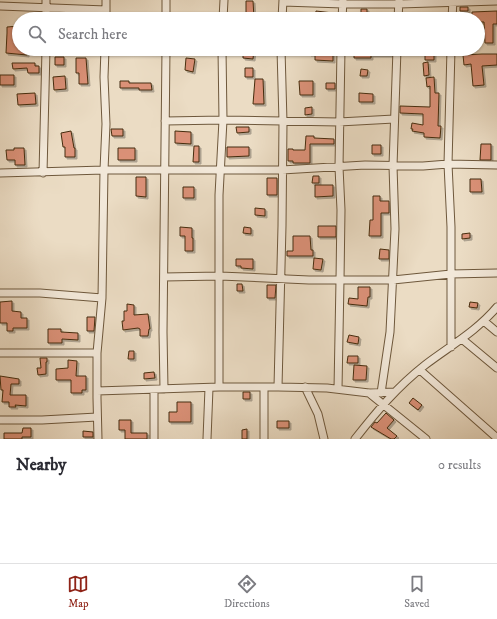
<!DOCTYPE html>
<html lang="en">
<head>
<meta charset="utf-8">
<style>
  body { margin:0; font-family:"IM FELL DW Pica",serif; background:#f7f7f7; color:#2b2b33 }
  .list { margin:0; padding:0; list-style:none }
  h2 { display:flex; justify-content:space-between; align-items:center; height:52px; margin:0; padding:0 16px; font-size:17px }
  h2 small { font-size:13px; font-weight:400; color:#7c7c81 }
  .icon { flex:none; width:22px; height:22px; fill:none; stroke:currentColor; stroke-width:2; stroke-linecap:round; stroke-linejoin:round }
  .map { position:relative; flex:none; width:497px; height:439px; overflow:hidden }
  .search { position:absolute; background:#fff; box-shadow:0 1px 3px #0004; left:12px; right:12px; top:12px; height:44px; display:flex; align-items:center; gap:10px; box-sizing:border-box; padding:0 14px; border-radius:22px; color:#7c7c81; font-size:15px }
  .sheet { height:124px; background:#fff }
  nav { display:flex; justify-content:space-around; align-items:center; box-sizing:border-box; height:56px; border-top:1px solid #e1e1e2; background:#fff; font-size:11px; color:#7c7c81 }
  nav a { display:grid; justify-items:center; gap:2px }
  nav .on { color:#8f2418 }
  .map>svg:first-child { display:block }
</style>
</head>
<body>
<div class="map">
<svg width="497" height="439" viewBox="0 0 497 439">
  <defs>
    <filter id="shadow"><feDropShadow dx="2" dy="2" stdDeviation="0" flood-color="#0004"/></filter>
  </defs>
  <rect width="100%" height="100%" fill="#ebdcc4"/>
  <filter id="stains"><feTurbulence type="fractalNoise" baseFrequency=".005" numOctaves="4"/><feColorMatrix values="0 0 0 0 .2 0 0 0 0 .09 0 0 0 0 .02 0 0 0 .5 -.17"/></filter>
  <radialGradient id="worn" r=".72"><stop offset=".6" stop-color="#630" stop-opacity="0"/><stop offset="1" stop-color="#630" stop-opacity=".3"/></radialGradient>
  <path fill="#db9178" stroke="#452c0e" filter="url(#shadow)" d="M246,1H253L254,18H246Z
    M460,7H468V11H460Z
    M361,9H367V19H348V14H361Z
    M316,11L333,13V19H315Z
    M497,11V24H493V43H485L484,22H478V19H472V12Z
    M413,13H424V19H413Z
    M19,26V49H28L27,55L6,53L7,33V27Z
    M245,49H254L253,59L243,58V51H245Z
    M309,49H333V61L315,60V54H309Z
    M354,49H392V55H371V58H354Z
    M425,49H434V60H425Z
    M482,54H497V65L482,66L484,85L473,86L471,64L464,65L463,55Z
    M55,57H64V65H55Z
    M76,58H86L88,84H79V73H76Z
    M186,58L195,59L193,72L185,70Z
    M428,62L429,75L424,76L423,63Z
    M12,63H35V66H39V73H28L27,68L13,69Z
    M245,68H253V77H245Z
    M361,69L368,70L367,76H360Z
    M0,75H14V85H0Z
    M65,76L66,89L54,90L53,77Z
    M434,77L435,93H439L438,126H441L440,138L424,137V133L412,131L413,129H411L412,123L423,125V114L400,113V106L430,107V86L427,87L426,78Z
    M255,79H263L264,104H253Z
    M120,81H129V83H151L152,90H139V88H120Z
    M299,81H313V95H300Z
    M326,83H335V89H326Z
    M35,93L36,104L18,105L17,94Z
    M359,93L373,94V102H359Z
    M312,107V114L305,115V108Z
    M236,127H249V132L237,133Z
    M111,129H123V136H112Z
    M71,131L74,148H75V157H65V147H63L61,133Z
    M175,131L191,132V144L175,143Z
    M306,136H314V138L334,139V144H310V163H293V161H288V149H293V150H305Z
    M481,144H491V160H480Z
    M372,145H381V154H372Z
    M194,146H199V162H193Z
    M227,147H249V156L227,157Z
    M14,148H24L25,165H15V160H7L6,150H14Z
    M118,148H135V160H118Z
    M313,176H319V183H312Z
    M136,177H146V197L136,196Z
    M267,178H277V195H267Z
    M470,179H481L482,192H470Z
    M315,185H333V196L315,197Z
    M183,187H194V198H183Z
    M373,196H380V201H389V213H381V236H369L370,220H373Z
    M255,208L265,209V216L255,215Z
    M318,226H336V237H318Z
    M180,227L192,228V238H193V251H185V236H180Z
    M244,227L251,228V234L243,233Z
    M470,233V238L462,239V234Z
    M293,236H310L311,250H313V256H287V251H293Z
    M380,249L389,250V259H379Z
    M314,258L323,259L321,270L313,269Z
    M236,259H253V269L241,268V266H236Z
    M237,284H242L243,291H237Z
    M267,285H276L275,298H267Z
    M358,287H370V297H368L367,306L348,304L349,298L358,299Z
    M12,301V311L21,312V318H27V328H13V331H7V323H0V302Z
    M470,302L478,303L477,308L469,307Z
    M127,304L134,305V315L148,314L150,329H149L148,336H140V329L138,328L123,330L122,321H124V311H127Z
    M87,317H95L94,331H87Z
    M48,329H61V332L78,333V340L62,339V343H48Z
    M349,335L359,337L358,344L347,342Z
    M129,351H134V359H128Z
    M348,356H358V363H347Z
    M40,358H47V362H46V374L38,375L37,368H41Z
    M68,360L77,361L76,376H86V390H82V393H71V380H56V369L68,368Z
    M354,365L367,366L366,380H353Z
    M154,372L155,378L144,379V373Z
    M0,376L19,379V384H11L10,395H26V406L15,405L16,407H9V402H2L3,390H1Z
    M243,392H250V399H243Z
    M413,398L422,405L418,410L409,403Z
    M177,402H191V422H169V412H177Z
    M386,413L394,420L387,428L397,436L394,439H391L371,427L375,422L377,423Z
    M119,420H131V433H147V439H125V430H119Z
    M277,421H289V428H277Z
    M23,428H31V437H22V439H4V433H22Z
    M247,429V439H242V430Z
    M83,431L93,432V437H83Z"/>
  <g fill="none" stroke-linecap="round" stroke-linejoin="round">
    <defs>
      <path id="street" d="M283,2L343,4H399L497,1
        M0,6L106,10
        M46,19V0
        M106,19V0
        M166,19V0
        M223,19L224,0
        M282,19L283,0
        M342,19L343,0
        M398,19L399,0
        M452,19L453,0
        M165,121L223,120L339,122L394,119
        M0,173L104,170H282L365,165L423,166L448,164L497,165
        M43,173L46,49
        M164,277L220,276L309,280H393L451,274L497,273
        M0,293H40L102,298
        M485,322L497,332
        M462,339L497,368
        M451,347V227L448,164L451,49
        M0,353H97
        M420,370L497,438
        M219,387V195L223,120L222,49
        M278,387L282,226L283,122L281,49
        M305,387L318,414L324,439
        M164,389L163,332L166,49
        M338,389L340,280L341,210L339,167L341,49
        M97,391L219,387H278L327,388L369,393L395,392
        M369,393L426,439
        M381,393L390,332L395,229L393,166L397,49
        M0,420H42L97,417
        M98,439L97,398V353L102,298L104,170L106,124L104,77L105,49
        M154,439V390
        M207,439L209,388
        M264,439V387
        M355,439C377,411 397,387 425,365C450,346 477,331 497,307"/>
    </defs>
    <use href="#street" stroke="#6e583c" stroke-width="9"/>
    <use href="#street" stroke="#f2e8d9" stroke-width="7"/>
  </g>
  <rect width="100%" height="100%" filter="url(#stains)"/>
  <rect width="100%" height="100%" fill="url(#worn)"/>
</svg>
<div class="search"><svg class="icon" aria-label="search" viewBox="0 0 24 24"><circle cx="10" cy="10" r="6"/><path d="M15 15l6 6"/></svg>Search here</div>
</div>
<section class="sheet">
<h2>Nearby<small>0 results</small></h2>
<ul class="list">
</ul>
</section>
<nav>
<a class="on"><svg class="icon" aria-label="map" viewBox="0 0 24 24"><path d="M3 6l6-2 6 2 6-2v14l-6 2-6-2-6 2zM9 4v14M15 6v14"/></svg>Map</a>
<a><svg class="icon" aria-label="directions" viewBox="0 0 24 24"><path d="M12 3l9 9-9 9-9-9zM9 14v-3h6M13 9l2 2-2 2"/></svg>Directions</a>
<a><svg class="icon" aria-label="saved" viewBox="0 0 24 24"><path d="M7 4h10v16l-5-4-5 4z"/></svg>Saved</a>
</nav>
</body>
</html>
